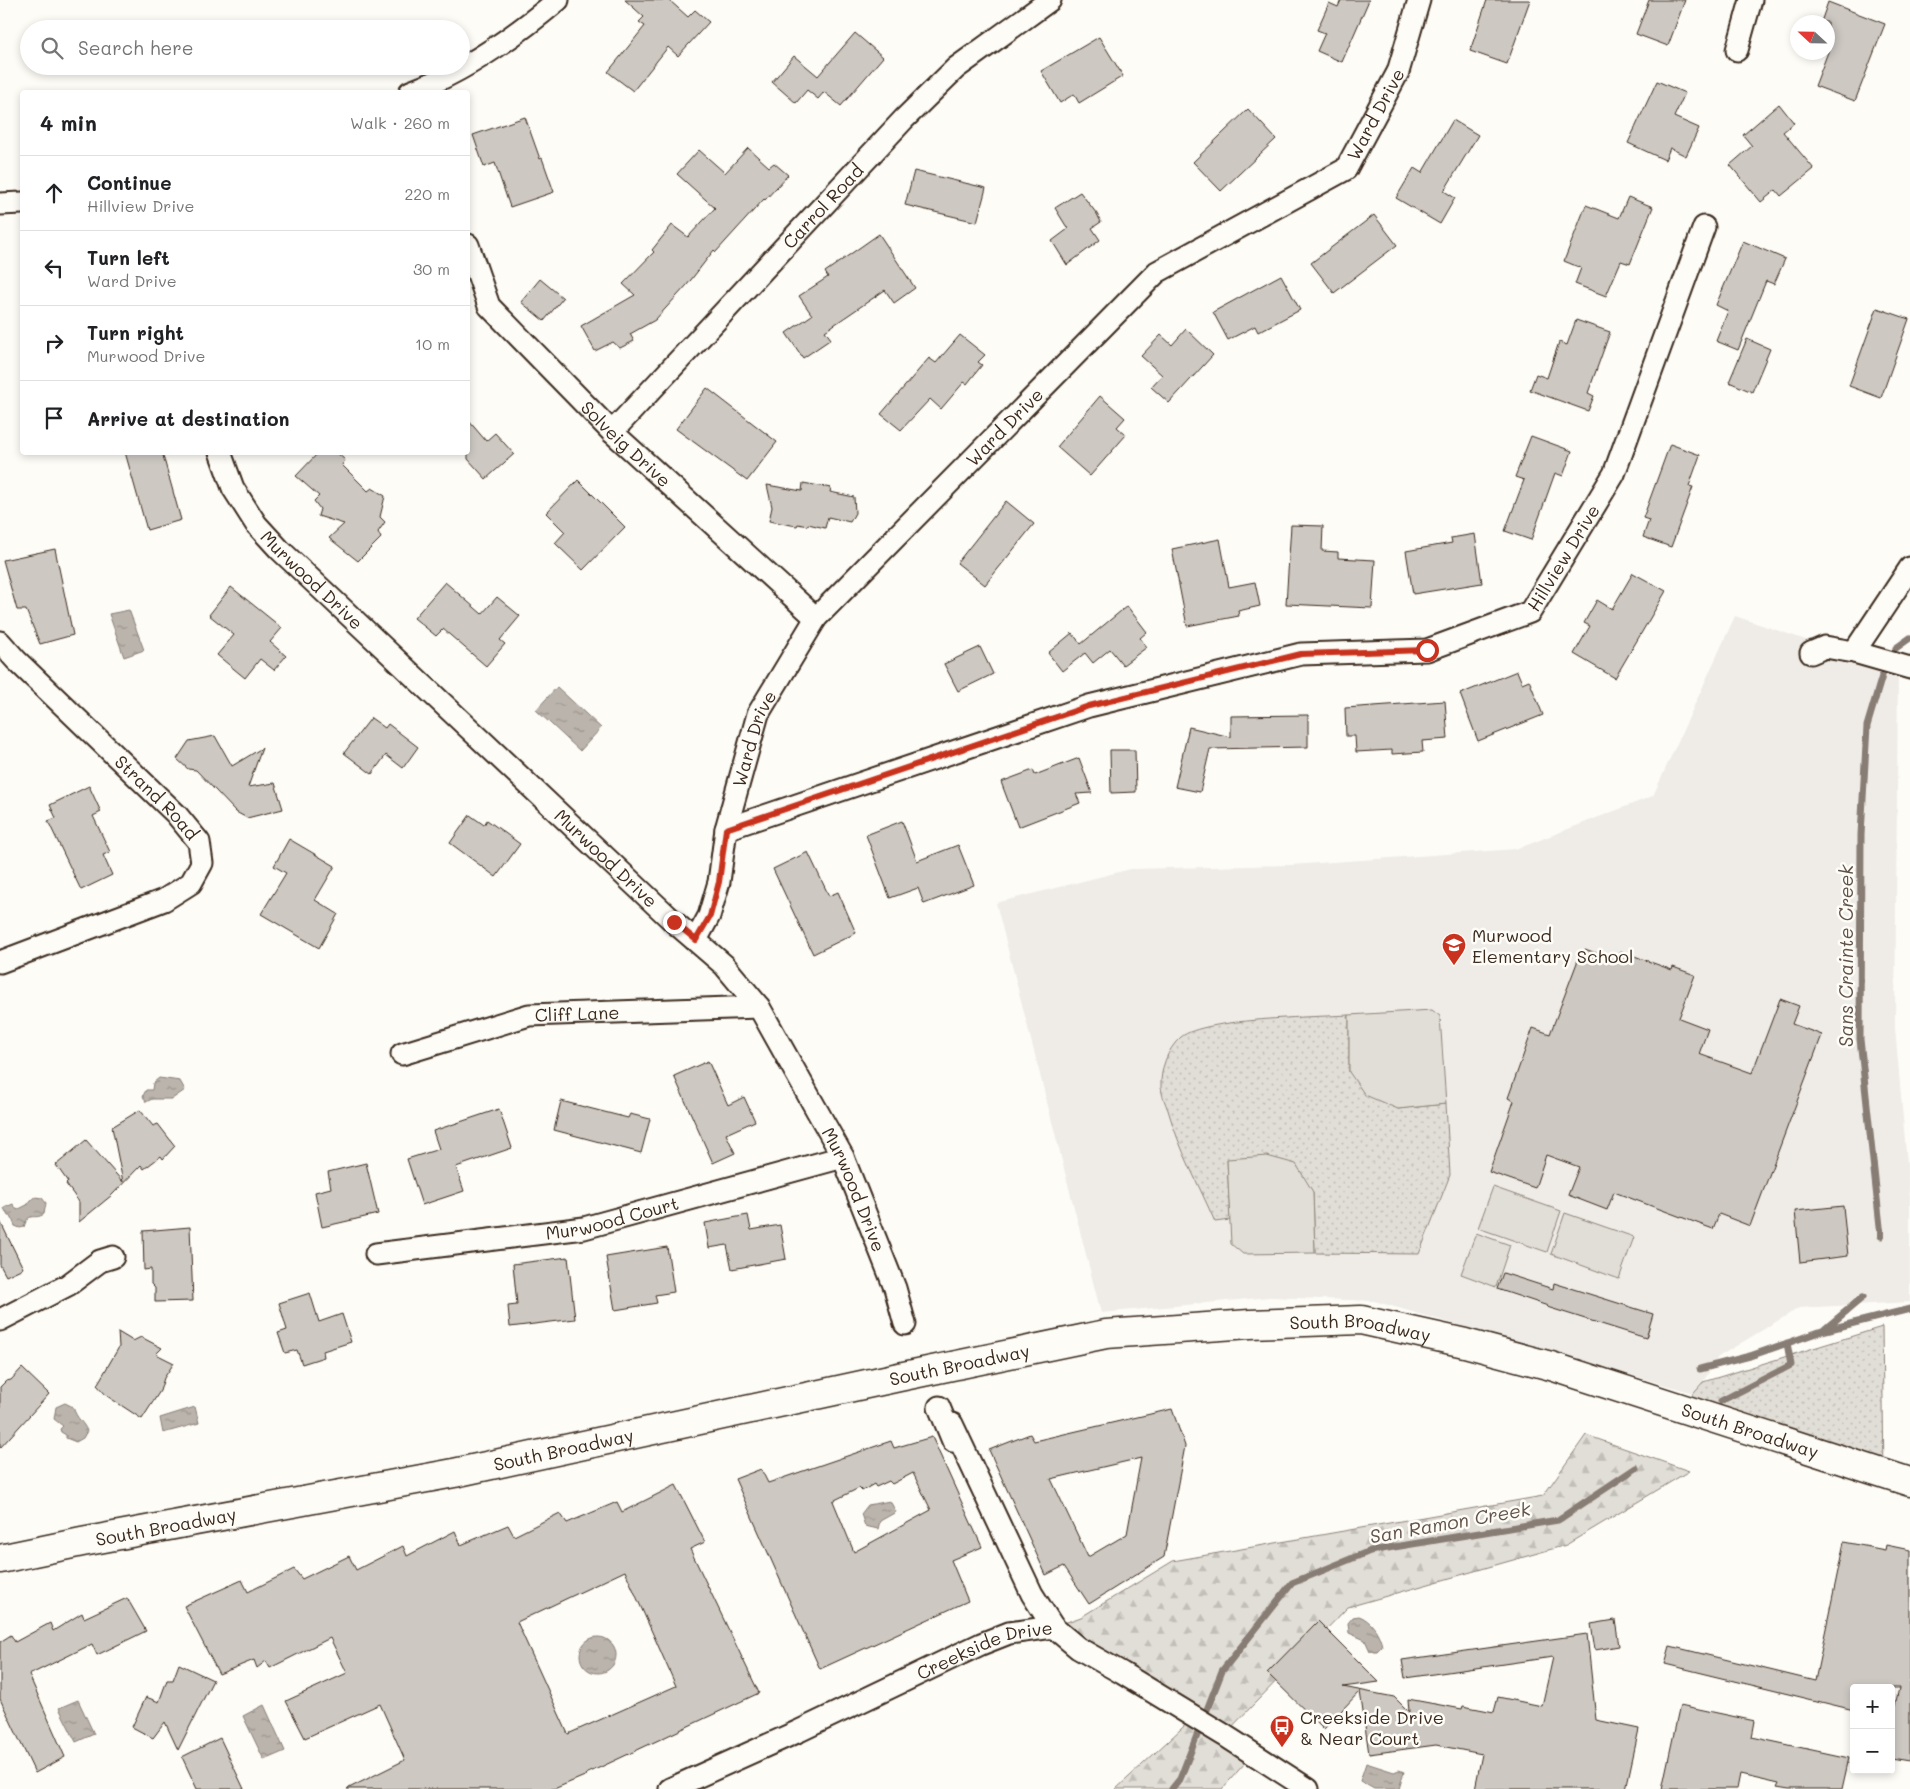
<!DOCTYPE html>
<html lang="en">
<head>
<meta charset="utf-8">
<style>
  body { margin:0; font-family:Mali,sans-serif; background:#f6f6f6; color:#202124 }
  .controls { position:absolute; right:15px; bottom:15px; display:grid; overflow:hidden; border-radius:5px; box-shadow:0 2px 8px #0003 }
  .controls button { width:45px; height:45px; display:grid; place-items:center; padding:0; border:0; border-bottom:1px solid #e0e0e0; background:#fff; color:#202124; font:25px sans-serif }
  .compass { position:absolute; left:1790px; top:15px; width:45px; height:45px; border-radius:50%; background:#fff; box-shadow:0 2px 8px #0003; rotate:292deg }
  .stop { position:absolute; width:15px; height:15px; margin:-11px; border:4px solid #c8321e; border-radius:50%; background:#fff }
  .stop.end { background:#c8321e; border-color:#fff; box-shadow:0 1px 5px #0008 }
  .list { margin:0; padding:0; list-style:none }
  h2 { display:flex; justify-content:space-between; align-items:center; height:65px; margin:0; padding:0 20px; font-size:21px }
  h2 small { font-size:16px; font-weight:400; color:#757577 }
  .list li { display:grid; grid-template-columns:32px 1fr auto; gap:15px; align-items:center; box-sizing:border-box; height:75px; padding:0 20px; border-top:1px solid #e0e0e0 }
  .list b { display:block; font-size:19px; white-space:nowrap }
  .list p { margin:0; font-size:16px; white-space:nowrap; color:#757577 }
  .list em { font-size:16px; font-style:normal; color:#757577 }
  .icon { flex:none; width:28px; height:28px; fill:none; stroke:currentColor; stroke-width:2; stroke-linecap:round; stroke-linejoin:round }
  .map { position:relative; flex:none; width:1910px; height:1789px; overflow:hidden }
  .search { position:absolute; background:#fff; box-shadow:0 2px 8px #0003; left:20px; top:20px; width:450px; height:55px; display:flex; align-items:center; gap:12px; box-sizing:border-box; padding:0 18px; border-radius:28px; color:#757577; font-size:19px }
  .panel { position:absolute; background:#fff; box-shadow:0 2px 8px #0003; left:20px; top:90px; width:450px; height:365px; border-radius:5px }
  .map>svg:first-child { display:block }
</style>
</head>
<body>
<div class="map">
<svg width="1910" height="1789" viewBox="0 0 1910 1789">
  <defs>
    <pattern id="grass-dots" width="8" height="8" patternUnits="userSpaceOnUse" patternTransform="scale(1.25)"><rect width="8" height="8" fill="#e1ded7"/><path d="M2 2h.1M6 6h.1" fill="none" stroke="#c2bfb8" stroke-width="1.8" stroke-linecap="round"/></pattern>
    <pattern id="forest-firs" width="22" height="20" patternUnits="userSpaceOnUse" patternTransform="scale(1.25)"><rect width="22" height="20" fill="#e1ded7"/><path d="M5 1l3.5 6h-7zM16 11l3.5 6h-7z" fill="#c2bfb8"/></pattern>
    <pattern id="water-ripples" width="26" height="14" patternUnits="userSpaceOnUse" patternTransform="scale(1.25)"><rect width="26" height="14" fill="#bbb4ad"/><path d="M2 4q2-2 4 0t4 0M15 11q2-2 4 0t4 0" fill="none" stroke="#99938c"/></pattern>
  </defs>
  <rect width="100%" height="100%" fill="#fdfcf7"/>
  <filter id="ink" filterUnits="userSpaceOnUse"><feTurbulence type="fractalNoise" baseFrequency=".02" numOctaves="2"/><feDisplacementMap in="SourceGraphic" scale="10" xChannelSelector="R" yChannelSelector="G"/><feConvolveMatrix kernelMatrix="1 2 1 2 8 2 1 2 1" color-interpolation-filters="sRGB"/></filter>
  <g filter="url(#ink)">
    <path fill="#efece7" d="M1735,616L1898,671L1895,1028L1910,1197V1302L1799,1308L1718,1357L1703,1382L1693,1393L1374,1301L1270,1297L1101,1313L996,903L1131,869L1291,865L1517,849L1653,796Z"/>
    <path fill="url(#grass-dots)" stroke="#8e847a" d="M1349,1015V1072L1398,1109L1446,1104L1450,1175L1419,1254L1315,1253L1313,1192L1227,1159L1230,1220L1215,1222C1199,1185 1179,1149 1168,1110C1165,1103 1162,1095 1161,1088C1160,1070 1167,1049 1181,1037C1204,1018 1316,1017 1349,1015Z
      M1882,1327L1884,1473L1681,1407L1703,1382Z"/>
    <path fill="url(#forest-firs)" stroke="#8e847a" d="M1586,1435L1689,1471L1566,1545L1348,1607L1224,1735L1253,1754L1222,1789H1116L1194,1717L1053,1627L1081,1617L1173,1561L1543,1496Z"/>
    <path fill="#e1ded7" stroke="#8e847a" d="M1432,1010L1440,1016L1446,1104L1398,1109L1365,1095L1349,1072V1015Z
      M1267,1156L1296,1164L1313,1192L1315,1253L1243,1254L1231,1244L1227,1159Z
      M1493,1187L1561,1211L1547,1252L1478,1228Z
      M1565,1213L1634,1237L1619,1279L1551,1254Z
      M1476,1233L1510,1245L1496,1287L1461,1274Z"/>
    <path fill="url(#water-ripples)" stroke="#887d74" d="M129,610L144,650L124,657L109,614Z
      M557,687L601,728L580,751L536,710Z
      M159,1078L180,1081L185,1090L172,1099H152L146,1102L143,1096L146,1090H152L153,1083Z
      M36,1197L42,1198L46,1203L44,1214C34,1221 29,1210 24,1227L20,1228L15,1226L11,1216H8L4,1208L13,1204L17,1210L27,1205L32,1199Z
      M65,1403L73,1407C77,1420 83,1421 87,1431L83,1438L76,1442L66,1438V1435L61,1432L60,1429L63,1426L54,1419L56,1407Z
      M195,1407L199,1423L163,1433L160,1418Z
      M890,1501L896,1512L880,1521L878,1529L865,1526L861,1514L868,1505Z
      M1359,1616C1371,1620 1380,1634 1382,1646L1377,1651H1370L1365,1640L1349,1633L1348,1623L1353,1617Z
      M580 1655a18 18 0 1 1 36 0a18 18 0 1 1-36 0Z
      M78,1700L94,1734L76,1742L59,1708Z
      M264,1705L285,1751L264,1760L243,1716Z
      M1366,1763L1394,1772L1399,1770L1404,1772L1399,1789H1374L1360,1781Z"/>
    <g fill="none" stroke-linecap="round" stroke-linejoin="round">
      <path stroke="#887d74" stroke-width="7" d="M1896,648L1910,638
        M1881,1236L1860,1039L1861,835L1867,726L1882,676
        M1825,1329L1863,1297
        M1700,1369L1750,1356L1822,1331L1910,1309
        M1721,1401L1791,1365L1787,1343
        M1172,1789L1180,1779L1222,1671L1292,1583L1370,1551L1558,1520L1636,1468"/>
    </g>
    <path fill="#cdc8c2" stroke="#3b2a1e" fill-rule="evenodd" d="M625,0H669L688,17L695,10L709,22L678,56L668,47L633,91L608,72L645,26L639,22L644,17Z
      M1341,0H1369L1342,62L1317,51L1325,33L1317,30L1329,3L1338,7Z
      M1487,0H1530L1507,64L1470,51Z
      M1649,0H1685L1668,46L1636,34Z
      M1828,2L1885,24L1855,101L1815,86L1828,52V22H1821Z
      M855,33L883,57L841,106L824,92L818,99L807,90L796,103L772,82L794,56L818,76Z
      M1099,37L1123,76L1079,103L1074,94L1060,103L1041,71Z
      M1657,81L1685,93L1674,117L1699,128L1686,156L1670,148L1665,160L1628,143Z
      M1779,104L1794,123L1783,132L1814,169L1781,196L1776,190L1761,202L1730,165L1752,146L1743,135Z
      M1248,109L1276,139L1221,191L1193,162Z
      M525,117L540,159L542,158L554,192L510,207L495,163L484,167L473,135Z
      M1453,120L1478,135L1444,191L1455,198L1440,224L1396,198L1414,168L1422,173Z
      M748,148L769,167L774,163L788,175L765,200L764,199L716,252L714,250L687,285L655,320L630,334L634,341L620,348L613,342L595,351L581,326L635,295L623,284L654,252L652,250L672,225L688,237L715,208L677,174L699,150L725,173Z
      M914,171L986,188L977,222L905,205Z
      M1080,192L1097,214L1101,222L1092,228L1100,240L1067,265L1052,241L1068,229L1055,208Z
      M1628,197L1653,207L1630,264L1621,261L1606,296L1575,284L1581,268L1564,261L1586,205L1619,218Z
      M1374,215L1397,245L1334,293L1311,263Z
      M879,234L915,288L894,303L885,290L825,331L831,339L803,358L786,333L812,315L799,296L828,277L825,272Z
      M1743,241L1785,259L1774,284L1766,281L1738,350L1716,341L1728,311L1716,305Z
      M1281,275L1300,310L1258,332L1255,326L1228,340L1213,312Z
      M540,279L563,298L544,321L521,302Z
      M1877,308L1909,319L1881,398L1849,386Z
      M1576,320L1610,332L1588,393L1594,396L1588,411L1530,390L1536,374L1547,378L1559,342L1567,345Z
      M1186,329L1213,355L1169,403L1151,387L1162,375L1141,356L1161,335L1172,345Z
      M960,335L985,355L978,362L982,365L967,384L964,382L941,409L930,399L901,430L881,414L929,358L936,363Z
      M1747,339L1770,349L1752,392L1729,382Z
      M707,388L777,442L747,481L676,429Z
      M1100,396L1125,418L1117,427L1126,435L1090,476L1057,447Z
      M468,420L486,441L495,433L514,454L486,479L468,459Z
      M1531,436L1572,451L1563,476L1555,473L1531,540L1505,531L1524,480L1515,477Z
      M1670,444L1700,455L1689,486L1693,487L1671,547L1643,537L1649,520L1643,518Z
      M125,452H162L181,520L147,530Z
      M319,452H336L345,460L342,465L368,491L372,488L385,496L380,517L385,522L378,532L381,538L358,561L329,538L344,524L318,516L320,509L314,501L319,496L296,476Z
      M578,480L625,527L583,570L555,543L565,532L546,513Z
      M803,483L831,488L830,492L854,497L855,513L850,522L828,517L825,528L808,524L807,526L798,524L797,526L769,521L772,507L767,485L802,491Z
      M1006,501L1034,524L985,585L957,563Z
      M1291,525L1323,526L1322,551L1338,552V558L1375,560L1372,608L1286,604Z
      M1475,534L1482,583L1413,594L1406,551L1452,543L1451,538Z
      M1220,539L1229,587L1255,582L1260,606L1238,611L1239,616L1187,626L1172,549Z
      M55,549L73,635L40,644L26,610H17L3,560Z
      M1633,573L1666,591L1615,678L1574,654L1590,626L1584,623L1597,600L1612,609Z
      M445,582L482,614L497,597L520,616L500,640L505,644L486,666L443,629L436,636L414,618Z
      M231,587L282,628L270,642L286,656L274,670L260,659L245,678L217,655L234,635L209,615Z
      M1127,606L1147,632L1140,638L1147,647L1123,665L1110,649L1093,663L1085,653L1062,671L1048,653L1072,633L1081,644Z
      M980,647L993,674L958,691L944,664Z
      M1517,671L1522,683L1529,680L1543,715L1478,741L1460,694Z
      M1445,701L1448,739L1422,741L1423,752L1392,754V750L1356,752L1355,736H1346L1345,708Z
      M1308,715V747L1210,749L1200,792L1175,787L1189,727L1231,737V716Z
      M371,718L385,728L388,724L418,747L403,768L386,755L372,774L344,753Z
      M215,736L232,766L262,748L248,787L275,783L283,809L247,818L236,812L196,770L188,769L177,759L189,741Z
      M1110,750H1135L1136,792L1111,793Z
      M1079,758L1092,793L1076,794L1080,803L1018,827L1001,782L1033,770L1035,775Z
      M89,786L101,812L93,816L110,852L103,855L112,875L81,890L48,821L56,818L50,805Z
      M470,815L484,825L487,820L520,844L496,877L450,843Z
      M902,821L917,861L958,845L974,885L924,904L918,888L890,898L866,835Z
      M289,839L335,866L315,900L338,914L319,948L261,914L286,873L274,866Z
      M808,852L829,896L838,892L856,933L813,954L773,869Z
      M1585,949L1617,961L1621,951L1672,970L1673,967L1695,975L1679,1018L1708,1029L1699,1054L1752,1073L1780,999L1799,1006L1792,1024L1822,1035L1750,1226L1719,1214L1713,1229L1614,1192L1607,1210L1568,1195L1579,1167L1546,1155L1535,1188L1489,1172L1514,1101L1508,1098L1533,1028L1550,1034L1578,960L1580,961Z
      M708,1061L728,1105L744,1097L755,1121L726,1134L735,1153L713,1163L674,1076Z
      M561,1101L628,1118L630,1114L650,1119L641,1153L554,1130Z
      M499,1109L512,1148L456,1167L464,1191L422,1205L407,1159L439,1149L433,1131Z
      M140,1110L153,1126L158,1124L175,1146L163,1159L161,1156L144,1169L141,1165L112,1195L79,1222V1202L66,1184L68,1182L56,1165L86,1140L123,1182L112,1127Z
      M366,1163L378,1214L322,1227L315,1192L331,1188L328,1172Z
      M1843,1206L1848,1256L1800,1262L1795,1211Z
      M748,1215L751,1230L780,1225L786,1259L732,1269L727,1245L709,1248L705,1223Z
      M0,1221L23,1268L6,1276L0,1265Z
      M190,1227L193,1301L155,1302V1288L151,1284V1269L144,1270L143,1231Z
      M667,1247L674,1292L655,1295L657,1303L615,1310L606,1257Z
      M568,1257L575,1319L510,1327L508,1306L517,1305L513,1264Z
      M1503,1273L1553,1289L1554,1283L1653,1314L1646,1338L1547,1307L1548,1306L1497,1289Z
      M310,1293L319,1322L342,1314L351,1342L323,1351L324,1357L302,1364L297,1350L285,1353L278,1333L287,1330L279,1303Z
      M118,1332L133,1341L141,1337L162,1348L156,1354L174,1363L164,1378L160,1391L142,1419L107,1396L97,1385L119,1347Z
      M22,1368L49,1394L0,1448V1387L6,1381L11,1380Z
      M1172,1409L1185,1446L1164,1557L1089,1604L1064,1566L1046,1575L989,1450L1030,1434L1034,1441ZM1141,1458L1127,1534L1088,1557L1051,1479Z
      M932,1437L982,1547L951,1560L968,1601L820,1669L735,1479L761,1469L768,1483L891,1441L894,1448ZM913,1473L931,1510L854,1552L833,1501L859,1488L862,1491L874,1484L876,1487L889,1481L892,1484Z
      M676,1485L705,1542L690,1549L759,1693L586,1774L587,1775L554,1789H347L405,1760L380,1704L305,1738L286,1701L347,1673L330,1638L270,1668L266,1661L257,1668L254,1660L219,1674L184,1606L242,1580L248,1592L294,1569L302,1579L349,1556L356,1570L403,1546L407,1556L455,1531L461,1545L508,1525L514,1536L560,1513L567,1523L617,1502L622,1512ZM625,1571L676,1686L568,1734L517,1622Z
      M1844,1542L1885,1550L1886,1545L1910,1550V1761L1891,1758V1723L1899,1688H1854V1710L1665,1664L1670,1646L1815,1681Z
      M127,1598L146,1631L97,1655L92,1644L29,1675L65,1757L35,1773L0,1699V1642L11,1635L15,1642L50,1623L53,1631L82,1613L84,1618Z
      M1615,1620L1619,1646L1595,1650L1591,1624Z
      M1318,1621L1379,1682L1343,1687L1394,1697L1409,1712L1408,1699L1462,1709L1463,1706L1494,1712L1498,1697L1542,1706L1553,1657L1405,1678L1402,1660L1587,1634L1596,1720L1639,1729L1626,1789H1475L1482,1754L1436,1745L1369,1754L1360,1691L1324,1729L1267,1673Z
      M179,1664L213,1680L178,1750L165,1722L153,1738L132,1727L146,1697L159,1702L167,1680H173Z
      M1680,1705L1755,1721L1752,1737L1849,1758L1842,1789H1789L1777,1787L1779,1783L1740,1774L1737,1789H1662Z
      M220,1738L244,1789H197L182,1757Z"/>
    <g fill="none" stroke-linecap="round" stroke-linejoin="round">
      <defs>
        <g id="minor">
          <path d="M1737,50L1751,0"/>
          <path d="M410,92C465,72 514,37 558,0"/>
          <path d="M0,204L22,203"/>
          <path id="s1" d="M468,245L489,306L612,432L816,618"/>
          <path id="s2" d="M612,432L904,119L956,68L1050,0"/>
          <path id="s3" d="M220,452L233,488L256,524L279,549L674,922L724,965L759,1007L843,1157L895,1288L905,1324"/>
          <path id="s4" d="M0,642L16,660L176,814L199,842L202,863L191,883L164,900L0,962"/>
          <path d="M1854,652L1910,568"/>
          <path d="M1811,653L1825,647L1854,652L1910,668"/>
          <path id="s5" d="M726,829L1089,706L1301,654L1427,650L1530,612L1614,474L1704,227"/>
          <path id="s6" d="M696,940L709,916L719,882L726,829L758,714L816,618L1157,272L1346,169L1398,72L1419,0"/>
          <path id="s7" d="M402,1054L529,1015L759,1007"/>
          <path id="s8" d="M376,1254L584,1228L843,1157"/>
          <path d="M0,1320L68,1285L100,1261L113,1257"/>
          <path d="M939,1407L953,1441"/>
          <path d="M952,1424L1032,1594L1053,1627"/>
          <path id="s9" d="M670,1789L799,1731L981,1644L1009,1633L1053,1627L1078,1648L1122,1673L1224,1735L1308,1789"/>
        </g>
        <g id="major">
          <path id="s10" d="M0,1559L82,1542L454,1473L899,1377L1106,1334L1250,1324L1361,1320L1465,1343L1551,1366L1910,1482"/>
        </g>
      </defs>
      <use href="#minor" stroke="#3b2a1e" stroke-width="25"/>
      <use href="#major" stroke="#3b2a1e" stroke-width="31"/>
      <use href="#minor" stroke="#fdfcf7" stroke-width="21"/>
      <use href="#major" stroke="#fdfcf7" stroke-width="28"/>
    </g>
  </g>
  <g fill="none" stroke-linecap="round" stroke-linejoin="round" filter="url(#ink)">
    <path stroke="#c8321e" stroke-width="6" d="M674,922L696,940L710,916L719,882L726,829L1089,706L1301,654L1427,650"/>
  </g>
  <defs>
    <symbol id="school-pin" viewBox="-11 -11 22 30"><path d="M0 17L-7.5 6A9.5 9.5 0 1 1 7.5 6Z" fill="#c8321e" stroke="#fdfcf7"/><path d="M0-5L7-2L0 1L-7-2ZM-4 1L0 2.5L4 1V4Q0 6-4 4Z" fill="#fff"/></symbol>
    <symbol id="bus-pin" viewBox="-11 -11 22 30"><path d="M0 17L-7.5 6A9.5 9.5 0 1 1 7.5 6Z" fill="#c8321e" stroke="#fdfcf7"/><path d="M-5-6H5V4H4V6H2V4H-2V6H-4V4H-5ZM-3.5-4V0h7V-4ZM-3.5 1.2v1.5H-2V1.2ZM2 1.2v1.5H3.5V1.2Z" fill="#fff"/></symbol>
  </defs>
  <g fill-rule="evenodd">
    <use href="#school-pin" x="1440" y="931" width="28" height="38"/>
    <use href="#bus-pin" x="1268" y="1713" width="28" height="38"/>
  </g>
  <g text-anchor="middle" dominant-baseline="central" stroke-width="5" stroke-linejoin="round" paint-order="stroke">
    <g font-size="18" fill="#3b2a1e" stroke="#fdfcf7">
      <text stroke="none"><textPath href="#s6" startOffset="1111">Ward Drive</textPath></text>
      <text stroke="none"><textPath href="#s2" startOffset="309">Carrol Road</textPath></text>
      <text stroke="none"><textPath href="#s6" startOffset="616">Ward Drive</textPath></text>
      <text stroke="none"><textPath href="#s1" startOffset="259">Solveig Drive</textPath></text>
      <text stroke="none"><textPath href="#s5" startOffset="901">Hillview Drive</textPath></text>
      <text stroke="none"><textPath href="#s3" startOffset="160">Murwood Drive</textPath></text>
      <text stroke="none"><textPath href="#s6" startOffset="211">Ward Drive</textPath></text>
      <text stroke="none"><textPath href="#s4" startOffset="221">Strand Road</textPath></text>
      <text stroke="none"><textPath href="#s3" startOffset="565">Murwood Drive</textPath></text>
      <text stroke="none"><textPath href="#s7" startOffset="181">Cliff Lane</textPath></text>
      <text stroke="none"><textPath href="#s3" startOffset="985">Murwood Drive</textPath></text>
      <text stroke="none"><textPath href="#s8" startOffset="239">Murwood Court</textPath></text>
      <text stroke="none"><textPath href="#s10" startOffset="1384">South Broadway</textPath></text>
      <text stroke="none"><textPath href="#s10" startOffset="979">South Broadway</textPath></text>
      <text stroke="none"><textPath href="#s10" startOffset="1789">South Broadway</textPath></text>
      <text stroke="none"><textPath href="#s10" startOffset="574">South Broadway</textPath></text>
      <text stroke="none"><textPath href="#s10" startOffset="169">South Broadway</textPath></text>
      <text stroke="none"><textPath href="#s9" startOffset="345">Creekside Drive</textPath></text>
    </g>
    <g font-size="18" fill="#3b2a1e" stroke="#fdfcf7" text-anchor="start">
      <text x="1472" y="935">Murwood<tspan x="1472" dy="21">Elementary School</tspan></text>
      <text x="1300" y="1717">Creekside Drive<tspan x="1300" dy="21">&amp; Near Court</tspan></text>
    </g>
    <g font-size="19" font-style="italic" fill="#615349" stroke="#fdfcf7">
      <text transform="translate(1845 956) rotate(-90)">Sans Crainte Creek</text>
      <text transform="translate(1450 1522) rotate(-10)">San Ramon Creek</text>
    </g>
  </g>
</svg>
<div class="controls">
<button>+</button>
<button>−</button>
</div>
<svg class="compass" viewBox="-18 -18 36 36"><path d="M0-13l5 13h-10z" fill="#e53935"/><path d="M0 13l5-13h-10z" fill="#757577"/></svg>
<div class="stop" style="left:1427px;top:650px"></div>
<div class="stop end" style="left:674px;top:922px"></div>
<div class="search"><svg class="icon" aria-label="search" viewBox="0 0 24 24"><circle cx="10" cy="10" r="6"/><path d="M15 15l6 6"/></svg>Search here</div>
<section class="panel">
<h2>4 min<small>Walk · 260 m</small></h2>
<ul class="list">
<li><svg class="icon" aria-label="ahead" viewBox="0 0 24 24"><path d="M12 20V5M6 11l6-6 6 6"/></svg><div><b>Continue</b><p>Hillview Drive</p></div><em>220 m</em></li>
<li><svg class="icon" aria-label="left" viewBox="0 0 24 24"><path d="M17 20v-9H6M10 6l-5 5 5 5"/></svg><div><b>Turn left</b><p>Ward Drive</p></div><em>30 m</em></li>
<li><svg class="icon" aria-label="right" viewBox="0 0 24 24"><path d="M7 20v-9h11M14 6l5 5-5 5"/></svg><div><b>Turn right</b><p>Murwood Drive</p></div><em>10 m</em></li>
<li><svg class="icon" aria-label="arrive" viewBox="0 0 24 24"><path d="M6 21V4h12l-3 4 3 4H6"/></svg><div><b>Arrive at destination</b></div></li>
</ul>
</section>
</div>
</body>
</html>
